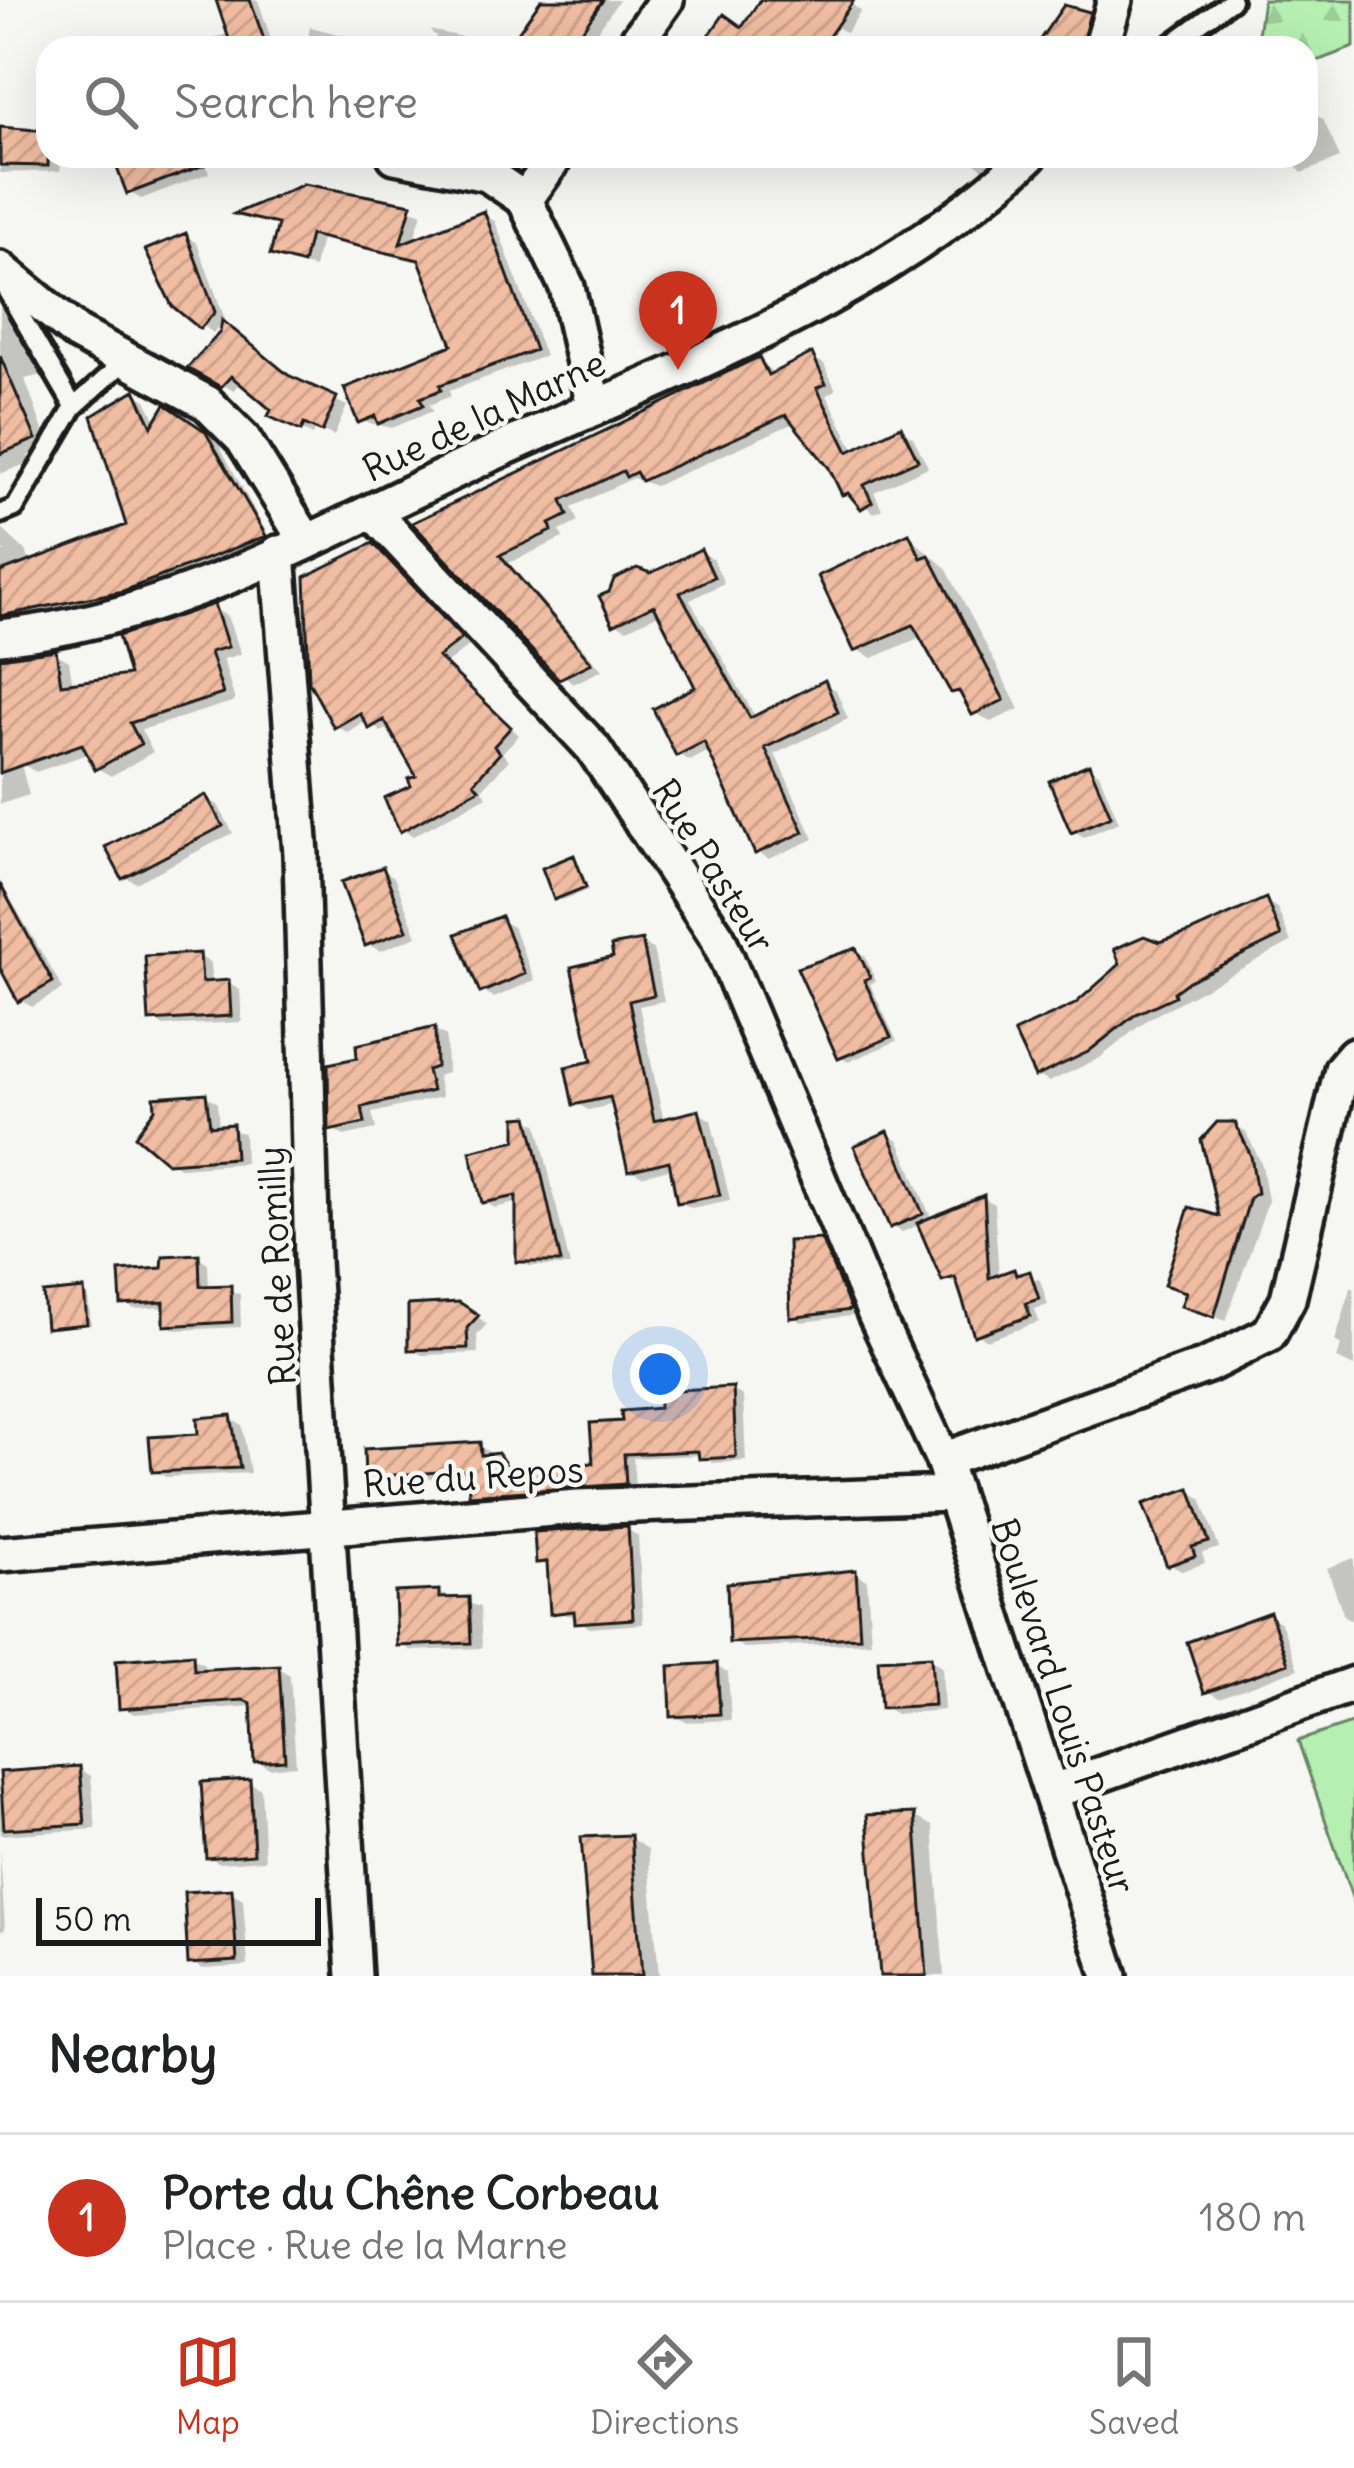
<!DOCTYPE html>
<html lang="en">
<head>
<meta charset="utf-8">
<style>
  body { margin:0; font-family:Delius,sans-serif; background:#f6f6f6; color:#202124 }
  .scale { position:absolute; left:36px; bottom:30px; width:285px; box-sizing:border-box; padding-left:12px; border:6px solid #1c1c1c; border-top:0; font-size:33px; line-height:42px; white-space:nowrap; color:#1c1c1c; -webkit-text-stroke:9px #f6f6f2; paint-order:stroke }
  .you { position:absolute; left:660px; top:1374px; width:42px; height:42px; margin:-30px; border:9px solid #fff; border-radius:50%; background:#1a73e8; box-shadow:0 0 0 18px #1a73e833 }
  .badge { display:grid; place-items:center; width:78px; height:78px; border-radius:50%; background:#c8321e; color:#fff; font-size:39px; font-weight:700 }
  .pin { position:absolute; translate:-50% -99px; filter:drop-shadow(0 3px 6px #0008) }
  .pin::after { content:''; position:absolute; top:63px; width:42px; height:36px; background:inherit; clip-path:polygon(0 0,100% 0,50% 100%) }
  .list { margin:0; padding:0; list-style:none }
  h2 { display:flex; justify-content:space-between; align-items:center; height:156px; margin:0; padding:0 48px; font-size:51px }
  h2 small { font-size:39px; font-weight:400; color:#757577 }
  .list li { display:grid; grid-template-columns:78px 1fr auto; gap:36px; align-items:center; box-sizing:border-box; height:168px; padding:0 48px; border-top:3px solid #e0e0e0 }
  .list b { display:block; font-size:45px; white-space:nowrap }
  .list p { margin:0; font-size:39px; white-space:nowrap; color:#757577 }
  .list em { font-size:39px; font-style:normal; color:#757577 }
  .icon { flex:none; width:66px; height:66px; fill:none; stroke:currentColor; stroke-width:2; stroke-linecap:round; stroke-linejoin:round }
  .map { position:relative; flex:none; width:1354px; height:1976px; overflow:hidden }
  .search { position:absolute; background:#fff; box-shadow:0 12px 48px #0002; left:36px; right:36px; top:36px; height:132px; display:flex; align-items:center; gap:30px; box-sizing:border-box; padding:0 42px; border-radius:36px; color:#757577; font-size:45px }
  .sheet { height:324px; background:#fff }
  nav { display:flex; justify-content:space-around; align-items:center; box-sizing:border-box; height:168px; border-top:3px solid #e0e0e0; background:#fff; font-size:33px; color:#757577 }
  nav a { display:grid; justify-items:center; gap:6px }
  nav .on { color:#c8321e }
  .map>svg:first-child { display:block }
</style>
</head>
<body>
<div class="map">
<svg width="1354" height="1976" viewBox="0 0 1354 1976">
  <defs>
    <pattern id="forest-firs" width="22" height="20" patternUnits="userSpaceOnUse" patternTransform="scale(3)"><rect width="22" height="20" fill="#b6efb2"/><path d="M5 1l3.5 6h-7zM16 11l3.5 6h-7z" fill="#9ccc98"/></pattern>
    <pattern id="building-hatch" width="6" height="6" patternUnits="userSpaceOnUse" patternTransform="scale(3)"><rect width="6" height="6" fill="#f0bca2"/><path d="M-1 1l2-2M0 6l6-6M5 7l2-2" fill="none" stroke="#cda18b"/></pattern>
  </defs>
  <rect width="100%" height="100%" fill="#f6f6f2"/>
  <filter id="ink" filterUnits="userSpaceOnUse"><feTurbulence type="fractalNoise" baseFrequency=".00833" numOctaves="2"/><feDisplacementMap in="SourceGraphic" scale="24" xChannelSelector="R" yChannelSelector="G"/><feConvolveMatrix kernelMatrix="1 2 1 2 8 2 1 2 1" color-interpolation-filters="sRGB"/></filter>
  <g filter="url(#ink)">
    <path fill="url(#forest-firs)" stroke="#698667" stroke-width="3" d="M1263,0H1354V47L1306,65V48H1256Z"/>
    <path fill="#b6efb2" stroke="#698667" stroke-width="3" d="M1354,1722V1903L1298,1741Z"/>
    <path fill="#0003" d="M225,0H258L274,48H201L199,43L230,33Z
      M545,0H619L586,48H433L436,36L429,30L511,47Z
      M764,0H845L861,11L846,33L829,22L811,48H704L744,30Z
      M1088,15L1107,25L1101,48H1037Z
      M310,27L398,48H306Z
      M1311,112L1323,119L1340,158L1302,173L1286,156H1306V114Z
      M0,130L48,134V156H62L60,171L0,173Z
      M143,156H203L209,173L141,199L129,192Z
      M658,156H682L675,166Z
      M964,156H1026L999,179Z
      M343,191L422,213L413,242L484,215L495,221L545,356L449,391L451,396L429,405L433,411L392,428L360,421L456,347L423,263L321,239L314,268L285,260L274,254L281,226L241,214Z
      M186,237L197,243L225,319L213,333L175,304L149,252Z
      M0,301L47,374L25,379L49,447L28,456L31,462L0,474Z
      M812,357L824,364L836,390L827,395L855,452L901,430L913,437L928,467L874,492L882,509L875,513L844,493L831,467L796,422L655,486L633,478L572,507L578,522L560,531L563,538L509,563L602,670L573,684L417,524L759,360L775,375Z
      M192,368L295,381L347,406L334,436L316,428L313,435L283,421L242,381L234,391Z
      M135,394L146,400L157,423L177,414L217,441L273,545L135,596L8,622L0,628V553L5,551L0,550V499L5,514L1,528L27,552L30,564L130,527Z
      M909,536L946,568L1019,709L991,722L974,712L967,699L953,691L923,636L873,658L856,649Z
      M373,546L470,645L446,664L519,735L502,753L509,760L482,789L487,796L413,836L403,830L420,777L391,727L381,732L368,720L347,732L336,726Z
      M701,552L713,559L724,583L690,600L756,718L825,684L836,690L848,719L775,754L814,839L769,859L758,852L711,750L690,761L678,754L699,689L661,613L627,629L615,623L651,576Z
      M213,608L227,616L241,654L223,659L235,701L141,730L153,752L111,776L97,768L90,753L36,772L22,764L0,696V661L55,653L69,661L73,686L133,677Z
      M10,761L22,768L29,795L0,804V765Z
      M1088,767L1099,773L1119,822L1084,837L1074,831Z
      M206,798L218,805L233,833L136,883L124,876Z
      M574,858L589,890L562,900L557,898Z
      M383,870L394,877L417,936L380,951L368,944Z
      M0,881L63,989L32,1007L20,1000L4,968L0,970Z
      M1266,901L1277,908L1291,942L1148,1019L1100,1058L1049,1082L1037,1075L1077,1006Z
      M501,920L513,927L535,980L494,998L482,991Z
      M641,943L653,949L664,1001L639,1006L664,1122L699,1113L711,1120L730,1200L691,1208L679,1202L673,1168L642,1176L630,1169L615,1104L588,1110L576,1103L595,1063L617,960Z
      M856,951L865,956L876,981L870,984L897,1041L848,1062L840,1057Z
      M199,956L211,963L212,984L228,983L240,990L242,1022L164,1026L152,1020Z
      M435,1030L446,1036L447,1073L437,1076L442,1097L372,1113L376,1129L344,1136L332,1129L361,1060Z
      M206,1096L217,1102L219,1128L244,1133L245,1163L181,1168L169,1160Z
      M528,1119L538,1125L570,1266H529L519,1260V1202L495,1208L485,1202Z
      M1234,1125L1246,1132L1262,1165L1268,1201L1226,1321L1184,1305L1188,1293L1167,1283L1223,1220Z
      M888,1135L899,1141L932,1220L984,1198L994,1204L999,1277L1014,1272L1040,1280L1048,1305L1035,1309L1039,1322L987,1340L977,1334L960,1284L944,1279L921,1224L902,1232L892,1226Z
      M820,1242L831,1248L859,1315L802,1322L793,1317Z
      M198,1257L208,1263L209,1289L240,1294L241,1327L176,1330L167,1325V1307L134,1309L124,1303L165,1270Z
      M1351,1288H1354V1367L1337,1359L1341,1345L1335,1341Z
      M83,1292L88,1295L91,1325L49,1326Z
      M471,1312L487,1324L477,1335L478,1353L422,1355L411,1349Z
      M732,1390L743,1396L746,1461L712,1463L702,1455L633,1458L635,1489L482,1499L472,1493L471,1475L379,1482L368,1476L479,1445L514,1471L596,1466L625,1424Z
      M230,1419L242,1425L250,1473L166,1477L154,1471Z
      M1189,1491L1201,1498L1219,1548L1202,1553L1205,1563L1182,1571L1170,1564Z
      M627,1529L638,1536L643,1624L589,1628L578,1617L553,1612L551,1568L539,1561Z
      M1354,1558V1622L1344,1616L1327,1568Z
      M855,1573L867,1580L871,1642L744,1648L732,1642Z
      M438,1593L480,1607L482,1648L412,1651L400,1644Z
      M1269,1616L1281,1623L1298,1669L1219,1698L1207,1691Z
      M192,1658L204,1664L205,1672L278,1668L290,1675L296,1765L269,1768L257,1761L254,1706L134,1714L122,1707Z
      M930,1659L942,1666L944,1710L896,1714L884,1707Z
      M716,1666L728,1673L731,1720L686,1722L674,1715Z
      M80,1769L91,1776L96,1829L0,1835V1801Z
      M249,1782L261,1789L265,1860L220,1863L208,1857Z
      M914,1816L933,1826L944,1976H883Z
      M630,1838L648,1849L659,1976H595Z
      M0,1849L5,1930L0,1931Z
      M231,1892L243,1899L248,1966L203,1969L191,1962Z"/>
    <path fill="url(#building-hatch)" stroke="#1c1c1c" stroke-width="3" d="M216,0H250L267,48H232Z
      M541,0H603L570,48H507Z
      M760,0H854L821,48H700L724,14L742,27Z
      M1064,5L1090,12L1081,48H1034Z
      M0,127L48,131V166L0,165Z
      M135,156H220V159L127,194L115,163Z
      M304,184L412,204L400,244L484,211L535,350L440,385L441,390L420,398L423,405L378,424L375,416L358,423L344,388L452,345L419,260L310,235L303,264L270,255L278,224L234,214Z
      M186,233L215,312L200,329L172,306L145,250Z
      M222,320L288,375L337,397L322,432L304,424L301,431L268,416L271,410L231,376L221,387L187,368L220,332Z
      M812,353L826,384L817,388L848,452L901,426L918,460L864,485L872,502L861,509L848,493L842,495L829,468L786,415L641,481L636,472L626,477L623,471L562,500L568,515L550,524L552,531L500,555L592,663L559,679L412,523L759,357L768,375Z
      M0,356L36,439L0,454Z
      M135,390L152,426L165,404L205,431L266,536L123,591L0,616V572L126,525L92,416Z
      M909,533L921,558L929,555L1004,700L972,715L959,691L951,693L913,625L854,651L818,576Z
      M373,543L462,638L438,657L511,727L494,746L500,753L474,782L479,789L400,832L384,798L411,786L408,779L416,776L384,720L369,729L360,713L334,728L309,682L305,577Z
      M701,549L714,577L680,593L750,718L825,680L838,712L765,748L804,832L755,854L704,742L676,756L653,709L695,687L654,605L613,625L599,596L609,592L614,579L637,568L651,573Z
      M214,604L228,647L210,652L223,694L130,723L141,744L95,770L82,744L0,773V658L56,650L61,684L129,675L118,636Z
      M1089,764L1111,816L1071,833L1049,781Z
      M206,795L223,826L122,879L105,847Z
      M574,855L586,887L554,900L542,868Z
      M383,867L407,930L365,946L341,882Z
      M0,884L53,982L18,1002L0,968Z
      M1266,898L1281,936L1189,981L1174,992L1175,996L1136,1014L1088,1052L1035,1077L1014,1032L1075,1004L1120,964L1114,949L1144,936L1160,942L1188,933Z
      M501,916L525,974L480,993L456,934Z
      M642,940L654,995L629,1001L654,1121L699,1110L720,1195L677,1203L669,1161L628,1171L610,1097L573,1105L565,1067L592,1061L571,967L613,957L611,946Z
      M856,948L870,977L864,980L891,1037L838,1059L797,968Z
      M200,953L202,982L229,980L231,1016L149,1021L145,956Z
      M435,1027L436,1067L427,1070L432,1091L362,1107L365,1123L329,1131L328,1064L357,1058L356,1045Z
      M206,1093L210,1126L233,1124L235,1158L167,1163L135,1136L155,1109L154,1097Z
      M528,1116L533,1136L561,1262H516V1196L482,1203L470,1151L516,1140V1117Z
      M1217,1122H1235L1251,1156L1257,1193L1250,1198L1214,1317L1181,1306L1186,1292L1164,1285L1189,1207L1219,1216L1201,1140Z
      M888,1131L923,1214L890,1228L854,1146Z
      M984,1195L989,1278L1014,1269L1016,1275L1030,1271L1039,1299L1026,1303L1030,1316L974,1336L955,1277L942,1281L917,1223Z
      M821,1239L851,1310L790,1318L788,1241Z
      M199,1254L200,1286L231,1285L232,1322L164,1326V1302L121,1305L119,1271L162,1268L163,1256Z
      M84,1289L87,1324L46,1328L43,1293Z
      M459,1302L479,1315L467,1328L468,1348L408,1350V1305Z
      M733,1387L736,1457L699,1459L698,1451L624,1454L626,1484L469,1495L468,1470L365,1477L364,1449L480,1442L481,1455L498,1453L508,1468L593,1463L590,1423L622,1421L621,1411L659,1408V1391Z
      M231,1415L240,1468L152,1472L149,1437L198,1434L197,1418Z
      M1190,1488L1209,1542L1192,1547L1195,1556L1167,1566L1143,1504Z
      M628,1526L633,1619L575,1623L574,1611L550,1614L547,1562L536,1563L534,1532Z
      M856,1570L860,1637L729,1643L727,1583Z
      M439,1590V1598L469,1597L471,1643L397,1646L395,1592Z
      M1270,1612L1288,1663L1204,1693L1187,1642Z
      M193,1654L194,1670L279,1665L285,1760L254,1762L251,1703L243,1700L119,1709L116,1660Z
      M931,1656L934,1705L881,1708L878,1659Z
      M717,1663L720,1714L671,1717L669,1666Z
      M80,1766L85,1824L4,1829L0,1772Z
      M250,1779L254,1854L206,1858L201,1782Z
      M915,1813L927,1976H880L867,1815Z
      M631,1835L642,1976H592L581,1837Z
      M232,1889L237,1961L188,1964L184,1892Z"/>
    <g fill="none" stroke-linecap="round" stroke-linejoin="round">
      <defs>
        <path id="service" d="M1166,48L1232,0
          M2,283L74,407
          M0,514L15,508L74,407L127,359"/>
        <path id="minor" d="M632,48L666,0
          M1101,48L1115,0
          M395,156L487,174L525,200
          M556,156L525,200L567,287L594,407
          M0,269L77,333L207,403L243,439L306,541
          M372,511L593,748L718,938L875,1314L943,1460L1110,1976
          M278,553L301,854L312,1261L354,1976
          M0,637C176,620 333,527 491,454C677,369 878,298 1029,156
          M943,1460L1208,1365L1269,1334L1288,1299L1342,1069L1354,1055
          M0,1554L578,1507L952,1494
          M1051,1792L1354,1684"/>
      </defs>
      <use href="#service" stroke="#1c1c1c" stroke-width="26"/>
      <use href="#minor" stroke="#1c1c1c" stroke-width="42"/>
      <use href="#service" stroke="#f6f6f2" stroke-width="16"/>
      <use href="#minor" stroke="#f6f6f2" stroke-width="33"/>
    </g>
  </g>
  <g text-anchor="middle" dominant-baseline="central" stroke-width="9" stroke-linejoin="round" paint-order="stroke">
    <g font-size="36" fill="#1c1c1c" stroke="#f6f6f2">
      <text transform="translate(484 416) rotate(-25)">Rue de la Marne</text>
      <text transform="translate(713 866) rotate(58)">Rue Pasteur</text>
      <text transform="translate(277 1266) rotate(-93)">Rue de Romilly</text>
      <text transform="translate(473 1477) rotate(-4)">Rue du Repos</text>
      <text transform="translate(1063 1706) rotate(72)">Boulevard Louis Pasteur</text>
    </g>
  </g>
</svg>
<div class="scale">50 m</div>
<div class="you"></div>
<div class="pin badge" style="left:678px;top:370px">1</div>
<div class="search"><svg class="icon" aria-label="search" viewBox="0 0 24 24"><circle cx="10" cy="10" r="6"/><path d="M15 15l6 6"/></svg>Search here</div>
</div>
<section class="sheet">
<h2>Nearby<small></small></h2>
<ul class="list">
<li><span class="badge">1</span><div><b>Porte du Chêne Corbeau</b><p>Place · Rue de la Marne</p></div><em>180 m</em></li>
</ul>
</section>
<nav>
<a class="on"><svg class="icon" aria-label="map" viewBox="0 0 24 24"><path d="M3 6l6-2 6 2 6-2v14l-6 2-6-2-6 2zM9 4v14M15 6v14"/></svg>Map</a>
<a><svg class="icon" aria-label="directions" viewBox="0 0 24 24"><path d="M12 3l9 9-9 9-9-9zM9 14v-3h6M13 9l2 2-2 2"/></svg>Directions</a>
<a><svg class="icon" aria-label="saved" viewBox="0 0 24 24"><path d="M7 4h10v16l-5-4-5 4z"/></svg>Saved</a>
</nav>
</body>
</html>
